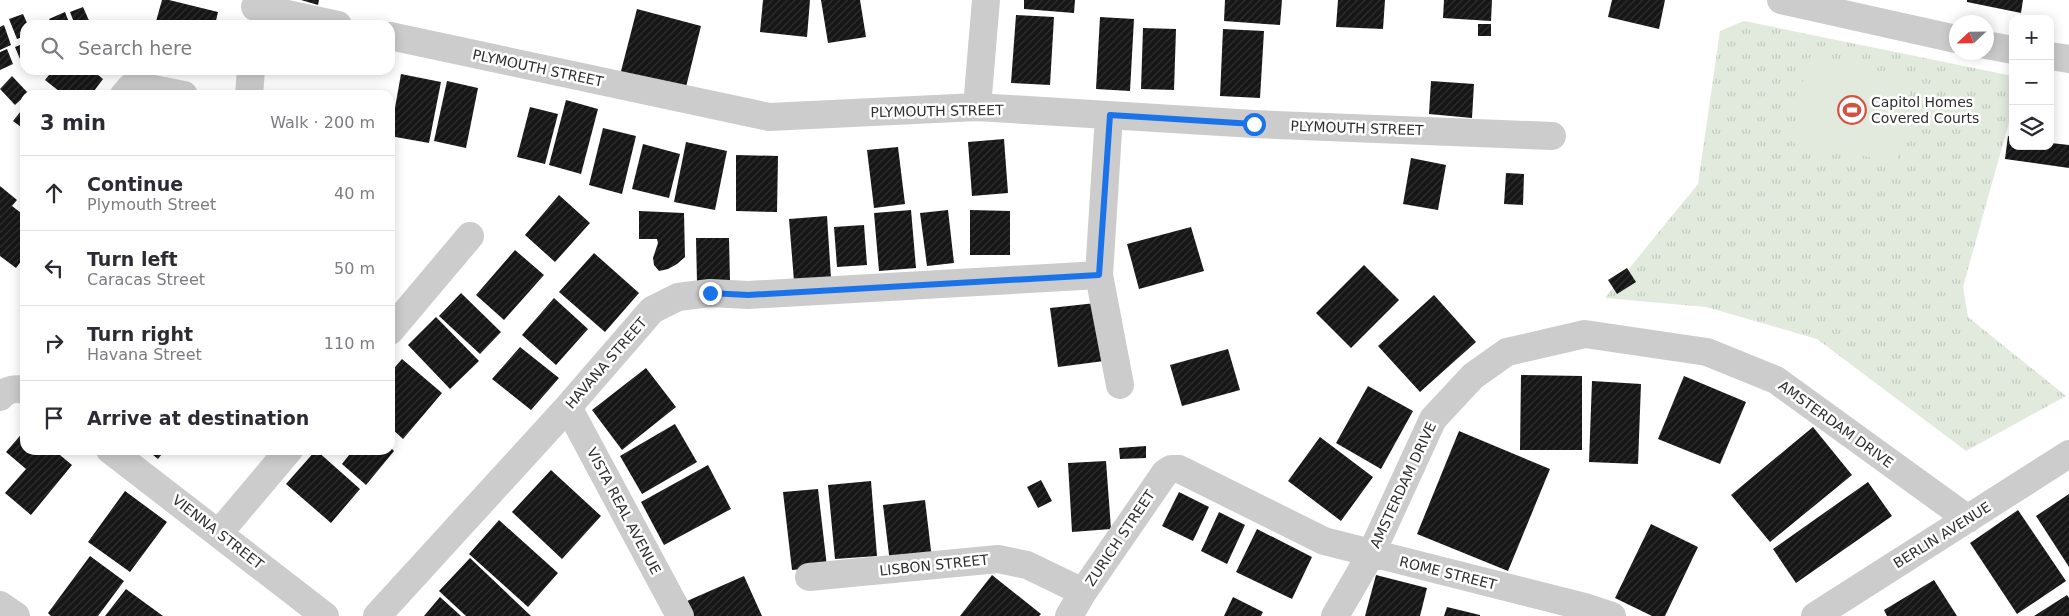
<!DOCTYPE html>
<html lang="en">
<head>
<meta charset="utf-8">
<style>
  body { margin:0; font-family:"DejaVu Sans",sans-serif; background:#f7f7f7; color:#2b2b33 }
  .controls { position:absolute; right:15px; top:15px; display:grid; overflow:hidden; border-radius:10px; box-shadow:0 2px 12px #0003 }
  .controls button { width:45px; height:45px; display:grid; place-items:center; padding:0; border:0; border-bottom:1px solid #e1e1e2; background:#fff; color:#2b2b33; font:25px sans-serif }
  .compass { position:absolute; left:1949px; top:15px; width:45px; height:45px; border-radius:50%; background:#fff; box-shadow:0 2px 12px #0003; rotate:248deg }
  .stop { position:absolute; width:15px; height:15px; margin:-11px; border:4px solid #1a73e8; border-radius:50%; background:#fff }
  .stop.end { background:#1a73e8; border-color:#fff; box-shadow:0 1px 5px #0008 }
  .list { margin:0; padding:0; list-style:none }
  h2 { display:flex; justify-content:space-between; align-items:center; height:65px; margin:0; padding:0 20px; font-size:21px }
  h2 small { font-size:16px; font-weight:400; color:#7c7c81 }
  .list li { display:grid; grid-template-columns:32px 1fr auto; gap:15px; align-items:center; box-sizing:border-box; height:75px; padding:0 20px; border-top:1px solid #e1e1e2 }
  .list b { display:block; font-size:19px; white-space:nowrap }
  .list p { margin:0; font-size:16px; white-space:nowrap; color:#7c7c81 }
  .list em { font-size:16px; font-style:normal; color:#7c7c81 }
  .icon { flex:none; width:28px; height:28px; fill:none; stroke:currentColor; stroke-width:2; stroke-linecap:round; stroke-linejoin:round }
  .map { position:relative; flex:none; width:2069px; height:616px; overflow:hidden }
  .search { position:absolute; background:#fff; box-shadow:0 2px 12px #0003; left:20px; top:20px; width:375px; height:55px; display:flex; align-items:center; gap:12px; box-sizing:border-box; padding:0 18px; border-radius:15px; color:#7c7c81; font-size:19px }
  .panel { position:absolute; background:#fff; box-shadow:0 2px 12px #0003; left:20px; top:90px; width:375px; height:365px; border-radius:15px }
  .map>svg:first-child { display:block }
</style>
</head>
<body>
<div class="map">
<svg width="2069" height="616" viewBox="0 0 2069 616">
  <defs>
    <pattern id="grass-tufts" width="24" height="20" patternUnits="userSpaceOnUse" patternTransform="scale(1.25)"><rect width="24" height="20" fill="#e2eade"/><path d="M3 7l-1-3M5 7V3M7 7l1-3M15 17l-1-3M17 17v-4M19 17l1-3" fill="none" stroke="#c2c9bf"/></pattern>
    <pattern id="building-hatch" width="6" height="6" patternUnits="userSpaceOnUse" patternTransform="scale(1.25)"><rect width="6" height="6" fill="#161616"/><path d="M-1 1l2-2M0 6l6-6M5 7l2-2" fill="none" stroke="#303030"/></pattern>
  </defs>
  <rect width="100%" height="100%" fill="#fff"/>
  <path fill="url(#grass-tufts)" d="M1744,21L2013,76V108L1963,287L1968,317L2066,396L1966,451L1817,339L1706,307L1605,298L1698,184L1720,31Z"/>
  <path fill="#e2eade" d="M1807,58L1912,77L1897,162L1792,143Z"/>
  <path fill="url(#building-hatch)" d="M162,0H169L218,12L215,25H155Z
    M301,0H319L318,5Z
    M763,0H810L807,37L760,32Z
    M821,0H860L866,37L828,43Z
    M1024,0H1075L1074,13L1024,9Z
    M1225,0H1282L1280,25L1224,21Z
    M1338,0H1385L1383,29L1336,27Z
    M1444,0H1492L1491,21L1443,18Z
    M1612,0H1665L1659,29L1608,17Z
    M1967,0H2023L2021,13L1967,2Z
    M83,7L91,25H75L70,12Z
    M637,9L701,26L685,91L620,75Z
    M65,12L70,25H52L49,19Z
    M23,14L28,25H25V36L17,39L9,19Z
    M1016,15L1054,17L1050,85L1011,83Z
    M1100,17L1134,19L1130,91L1096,89Z
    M1478,24H1491V36H1478Z
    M4,25L11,45L0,50V27Z
    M1143,28L1176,29L1174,90L1141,89Z
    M1223,29L1264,31L1260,98L1220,96Z
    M25,43V71L15,47Z
    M7,49L13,64L0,70V52Z
    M53,70H92L103,79L91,95H64L45,80Z
    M401,74L441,82L429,143L390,136Z
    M12,76L28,93L15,105L0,89Z
    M447,81L478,88L466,148L434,141Z
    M1431,81L1474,84L1472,118L1429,114Z
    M566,100L598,109L581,174L549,165Z
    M25,106V130L13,121Z
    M530,107L558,114L545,164L517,157Z
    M603,128L636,136L622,194L589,185Z
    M2050,135H2053L2051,143L2069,145V168L2005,159L2008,136L2013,137V146H2050Z
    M1004,139L1008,193L972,196L968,142Z
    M686,142L727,151L715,210L674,202Z
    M643,144L680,154L669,198L632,189Z
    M898,147L905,204L874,208L867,150Z
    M736,155L778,156L777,212L736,211Z
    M1411,158L1446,165L1438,210L1403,204Z
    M1506,173L1524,174L1523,205L1504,204Z
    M0,186L17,200L12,206L25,216V256L16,268L0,256Z
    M559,195L590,223L555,262L525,235Z
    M911,210L916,268L879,271L874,213Z
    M948,210L954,263L927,266L920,213Z
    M970,210L1010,211V255H970Z
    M639,211L684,213L685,257L677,264L668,269L659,271L654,265L653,258L658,243L657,239H639Z
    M827,216L831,278L794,281L789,219Z
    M864,225L867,265L837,267L834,227Z
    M1191,227L1204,271L1139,289L1127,244Z
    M696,238H729L730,281L697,282Z
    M515,250L544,275L504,320L476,295Z
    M594,253L639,293L605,332L559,292Z
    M1364,265L1399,300L1351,348L1316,313Z
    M1627,268L1636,282L1617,294L1608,280Z
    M461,293L501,332L480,354L439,316Z
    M1434,295L1476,342L1420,392L1378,346Z
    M554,298L588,329L556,365L522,335Z
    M1096,303L1104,361L1058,367L1050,308Z
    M436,317L479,361L450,389L408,345Z
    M520,347L559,378L531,410L492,379Z
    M1228,349L1240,390L1182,406L1170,365Z
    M402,359L442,393L403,439L390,427V373Z
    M646,368L676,407L622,450L592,410Z
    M1521,375L1582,376V450H1520Z
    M1684,376L1746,402L1720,464L1658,439Z
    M1592,381L1641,384L1638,464L1589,462Z
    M1368,386L1413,411L1381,469L1336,443Z
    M675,424L697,462L642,494L620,456Z
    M1813,427L1852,475L1770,542L1731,495Z
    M25,430V450H54L72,465L31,515L5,493L26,469L6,452Z
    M1459,431L1550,469L1508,571L1417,534Z
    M1320,437L1373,477L1341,521L1288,481Z
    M1146,446V458L1120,459L1119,448Z
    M390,447L394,451L366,485L342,464L353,450H390Z
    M147,450H165L158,459Z
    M316,450L360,489L331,523L286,484Z
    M1106,461L1111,529L1072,532L1068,463Z
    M708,465L731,509L664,545L641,502Z
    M551,470L601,516L562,559L512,512Z
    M1041,480L1052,501L1038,508L1027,487Z
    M871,481L877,556L835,559L828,485Z
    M1868,482L1892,516L1796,583L1773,549Z
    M818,489L827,567L792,570L783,492Z
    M125,491L167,522L130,572L88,542Z
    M1179,492L1209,507L1193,541L1162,526Z
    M2069,494V567L2036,516Z
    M925,500L932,559L890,563L883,505Z
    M2018,510L2066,581L2017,614L1970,543Z
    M1219,512L1245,525L1227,564L1201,551Z
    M499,520L558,573L528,607L469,554Z
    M1651,524L1698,547L1665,616H1652L1615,598Z
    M1257,529L1312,557L1292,599L1236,572Z
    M90,556L124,581L98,616H51L48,613Z
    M470,558L531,616H466L439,591Z
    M992,575L1041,614L1039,616H960Z
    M1376,575L1427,588L1420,616H1365Z
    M744,576L762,616H693L687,601Z
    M1934,580L1957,616H1887L1884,610Z
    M126,589L163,616H105Z
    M2067,595L2069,598V616H2034Z
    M440,597L461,616H424Z
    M1233,597L1263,612L1261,616H1224Z
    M1447,607L1480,615V616H1444Z"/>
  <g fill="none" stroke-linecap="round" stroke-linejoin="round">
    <path stroke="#ccc" stroke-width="28" d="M1781,0L1956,39
      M255,7L338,25
      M390,36L769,117L977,107L1254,124L1552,136
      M1986,45L2013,50
      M2050,56L2069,59
      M124,95L131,87L138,86L184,95
      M249,95L251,70
      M977,107L986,0
      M1109,115L1099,275L1120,385
      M390,331L470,236
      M0,397C7,389 15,388 25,390
      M568,407L680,616
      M110,450L325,616
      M219,533L289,450
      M809,577L998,559L1027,565L1083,592
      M0,605L16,616
      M377,616L568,407L652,310L678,297L710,293L748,295L1099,275
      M1069,616L1083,592L1165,473L1171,469H1179L1324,541L1585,607L1612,616
      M1335,616L1371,554L1433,419L1473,376L1507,352L1585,334L1707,352L1776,380L1968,519
      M1815,616L2069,454"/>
  </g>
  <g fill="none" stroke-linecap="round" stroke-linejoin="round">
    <path stroke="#1a73e8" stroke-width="6" d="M710,293L748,295L1099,275L1110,115L1254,124"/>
  </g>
  <defs>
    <symbol id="stadium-ring" viewBox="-11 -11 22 22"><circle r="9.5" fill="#fff" stroke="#d45142" stroke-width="1.5"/><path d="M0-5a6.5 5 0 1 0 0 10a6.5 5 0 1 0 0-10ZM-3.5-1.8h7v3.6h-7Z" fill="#d45142"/></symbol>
  </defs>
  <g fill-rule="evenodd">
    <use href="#stadium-ring" x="1836" y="94" width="32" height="32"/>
  </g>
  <g text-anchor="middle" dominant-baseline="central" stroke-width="5" stroke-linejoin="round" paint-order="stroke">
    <g font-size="14" fill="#2f2f2f" stroke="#fff">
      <text transform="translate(538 68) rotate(12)">PLYMOUTH STREET</text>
      <text transform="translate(937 111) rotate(-1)">PLYMOUTH STREET</text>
      <text transform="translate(1357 128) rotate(2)">PLYMOUTH STREET</text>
      <text transform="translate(606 363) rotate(-49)">HAVANA STREET</text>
      <text transform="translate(1836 424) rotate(36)">AMSTERDAM DRIVE</text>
      <text transform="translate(1403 485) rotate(-65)">AMSTERDAM DRIVE</text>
      <text transform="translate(624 511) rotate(62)">VISTA REAL AVENUE</text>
      <text transform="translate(218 532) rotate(38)">VIENNA STREET</text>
      <text transform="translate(1942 535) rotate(-32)">BERLIN AVENUE</text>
      <text transform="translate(1120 538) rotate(-56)">ZURICH STREET</text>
      <text transform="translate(934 565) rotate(-6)">LISBON STREET</text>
      <text transform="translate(1448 573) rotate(14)">ROME STREET</text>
    </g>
    <g font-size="14" fill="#2f2f2f" stroke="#fff" text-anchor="start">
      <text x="1871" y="102">Capitol Homes<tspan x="1871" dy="16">Covered Courts</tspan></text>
    </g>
  </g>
</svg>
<div class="controls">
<button>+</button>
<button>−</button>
<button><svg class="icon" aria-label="layers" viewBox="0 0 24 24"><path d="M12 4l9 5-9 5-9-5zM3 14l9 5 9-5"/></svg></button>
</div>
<svg class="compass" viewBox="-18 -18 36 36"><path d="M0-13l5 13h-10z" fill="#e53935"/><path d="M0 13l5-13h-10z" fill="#7c7c81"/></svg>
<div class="stop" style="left:1254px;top:124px"></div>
<div class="stop end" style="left:710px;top:293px"></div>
<div class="search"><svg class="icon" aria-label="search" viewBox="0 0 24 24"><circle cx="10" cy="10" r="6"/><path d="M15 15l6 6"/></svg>Search here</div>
<section class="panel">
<h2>3 min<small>Walk · 200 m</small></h2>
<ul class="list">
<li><svg class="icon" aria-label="ahead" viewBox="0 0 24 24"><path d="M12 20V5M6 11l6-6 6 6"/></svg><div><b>Continue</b><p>Plymouth Street</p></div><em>40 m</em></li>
<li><svg class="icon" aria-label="left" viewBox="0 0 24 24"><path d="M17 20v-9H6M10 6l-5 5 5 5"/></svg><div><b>Turn left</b><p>Caracas Street</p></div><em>50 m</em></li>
<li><svg class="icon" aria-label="right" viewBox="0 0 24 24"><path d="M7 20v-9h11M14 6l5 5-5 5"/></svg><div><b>Turn right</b><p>Havana Street</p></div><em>110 m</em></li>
<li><svg class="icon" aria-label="arrive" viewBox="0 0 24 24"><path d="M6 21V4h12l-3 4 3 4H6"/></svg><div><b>Arrive at destination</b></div></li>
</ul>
</section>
</div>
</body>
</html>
